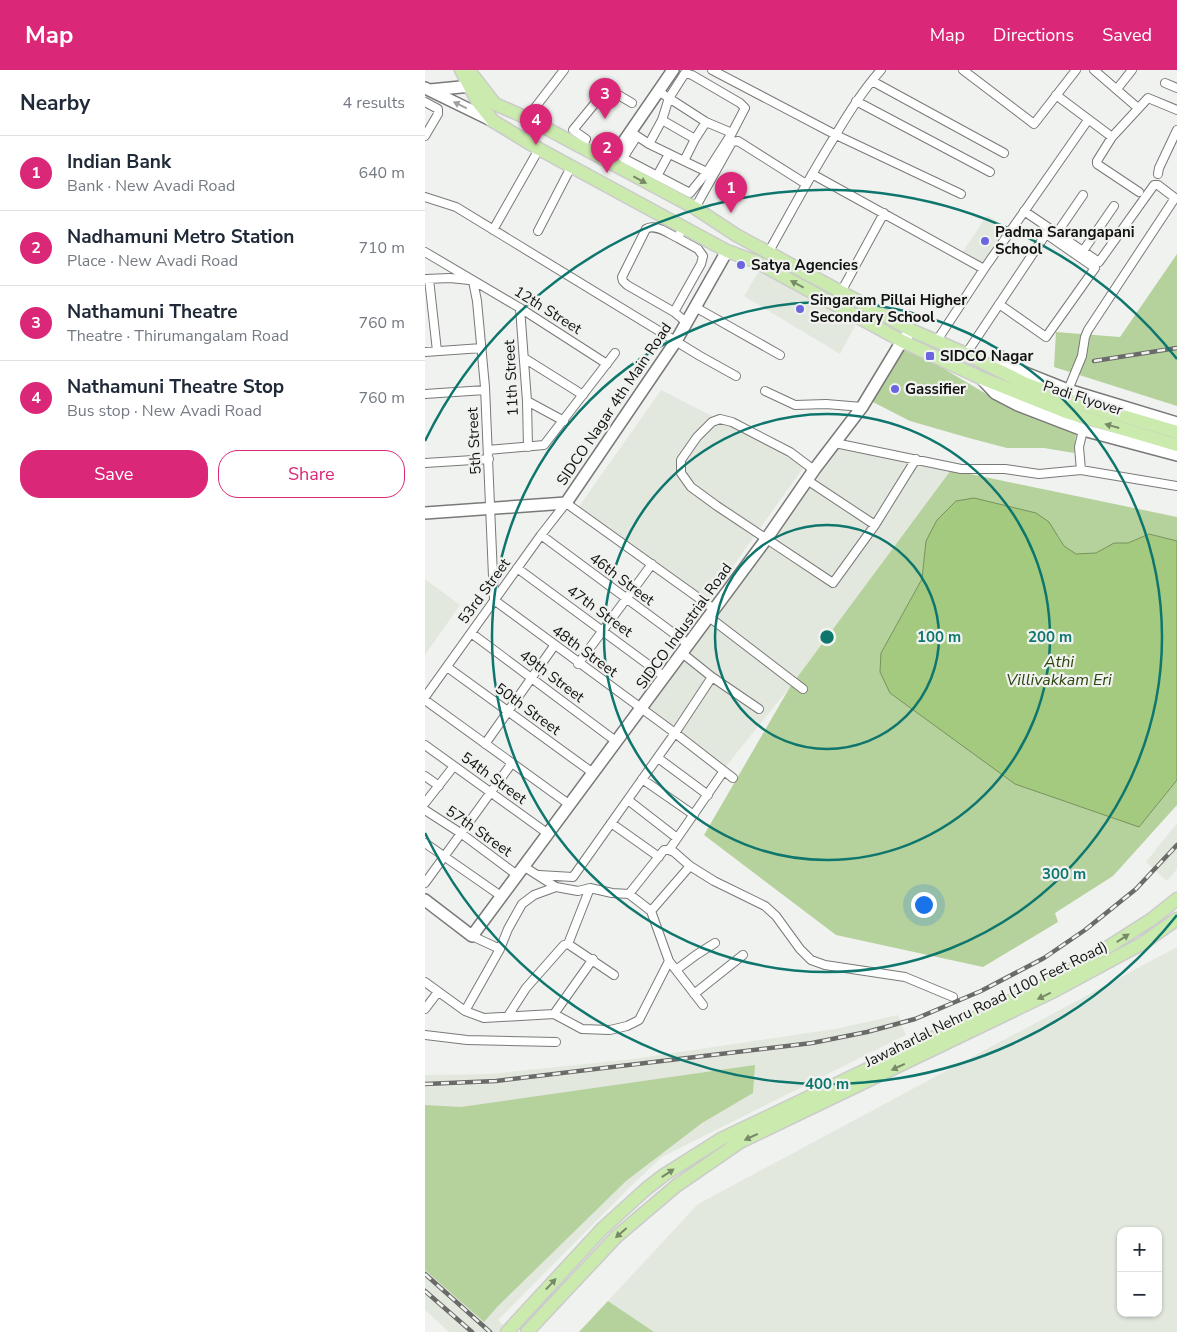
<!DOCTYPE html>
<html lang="en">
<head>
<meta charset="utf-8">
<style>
  body { margin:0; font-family:"Nunito Sans",sans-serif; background:#f2f2f3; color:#1f2937 }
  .controls { position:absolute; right:15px; bottom:15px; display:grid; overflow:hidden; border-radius:10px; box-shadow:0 1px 4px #0004 }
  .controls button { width:45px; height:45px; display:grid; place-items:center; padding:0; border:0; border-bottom:1px solid #e0e1e3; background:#fff; color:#1f2937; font:25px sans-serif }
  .you { position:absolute; left:498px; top:834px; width:18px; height:18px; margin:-12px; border:4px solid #fff; border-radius:50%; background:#1a73e8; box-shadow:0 0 0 8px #1a73e833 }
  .badge { display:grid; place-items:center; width:32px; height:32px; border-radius:50%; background:#db2777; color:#fff; font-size:16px; font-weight:700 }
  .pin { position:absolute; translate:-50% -41px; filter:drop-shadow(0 1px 2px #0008) }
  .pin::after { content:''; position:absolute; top:26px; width:18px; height:15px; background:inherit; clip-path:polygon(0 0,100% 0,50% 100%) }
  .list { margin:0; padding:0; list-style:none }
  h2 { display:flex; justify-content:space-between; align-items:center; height:65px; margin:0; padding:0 20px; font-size:21px }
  h2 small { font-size:16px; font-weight:400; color:#747a83 }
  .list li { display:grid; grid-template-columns:32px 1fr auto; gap:15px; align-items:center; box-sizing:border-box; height:75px; padding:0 20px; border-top:1px solid #e0e1e3 }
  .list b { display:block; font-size:19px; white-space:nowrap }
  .list p { margin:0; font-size:16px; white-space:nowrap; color:#747a83 }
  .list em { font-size:16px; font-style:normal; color:#747a83 }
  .actions { display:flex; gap:10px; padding:15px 20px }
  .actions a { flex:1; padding:11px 0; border:1px solid #db2777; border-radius:20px; text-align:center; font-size:18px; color:#db2777 }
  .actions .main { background:#db2777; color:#fff }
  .map { position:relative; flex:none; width:752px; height:1262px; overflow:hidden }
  header { display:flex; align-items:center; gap:30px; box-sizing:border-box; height:70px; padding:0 25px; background:#db2777; color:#fff }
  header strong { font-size:24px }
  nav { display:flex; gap:28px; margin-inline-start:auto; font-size:18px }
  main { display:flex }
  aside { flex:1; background:#fff }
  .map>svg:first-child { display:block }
</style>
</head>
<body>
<header>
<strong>Map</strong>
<nav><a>Map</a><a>Directions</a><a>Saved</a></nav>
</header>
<main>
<aside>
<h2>Nearby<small>4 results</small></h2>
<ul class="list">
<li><span class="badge">1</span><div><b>Indian Bank</b><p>Bank · New Avadi Road</p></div><em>640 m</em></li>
<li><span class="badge">2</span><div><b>Nadhamuni Metro Station</b><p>Place · New Avadi Road</p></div><em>710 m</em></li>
<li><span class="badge">3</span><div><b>Nathamuni Theatre</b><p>Theatre · Thirumangalam Road</p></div><em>760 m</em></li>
<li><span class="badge">4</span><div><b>Nathamuni Theatre Stop</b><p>Bus stop · New Avadi Road</p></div><em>760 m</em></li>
</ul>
<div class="actions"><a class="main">Save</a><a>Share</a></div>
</aside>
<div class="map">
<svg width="752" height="1262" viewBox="0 0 752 1262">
  <rect width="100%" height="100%" fill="#f0f2ef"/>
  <path fill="#e3e8de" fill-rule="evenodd" d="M562,145L584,159L558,196L537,183Z
    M336,197L432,252L415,284L319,226Z
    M236,320L381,394L283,531L153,438Z
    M414,379L526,400L365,617L298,700L220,644Z
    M0,509L35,535L0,585Z
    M752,753V799L742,811L721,792Z
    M752,877V1262H154L273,1134ZM696,1161H733V1243H696Z
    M473,945L481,965L237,1087L206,1116L73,1250L86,1262H24L0,1240V1005L65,1004L208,989L410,959Z"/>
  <path fill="#b5d19c" d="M752,184V336L629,297L631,262L695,267Z
    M480,278L516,297L563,325L651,364L649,383L619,378H582L544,368L485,351L446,331Z
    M526,400L752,447V471L724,464L703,473L689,474L671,483L651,484L639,477L633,465L501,471L497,509L456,583L714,757L752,710V735L688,806L630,843L633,852L558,897L411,865L279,765L365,617Z
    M330,995L328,1023L277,1053L201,1111L72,1237L59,1252L0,1200V1035L36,1037Z
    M183,1231L229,1262H154Z"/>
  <path fill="#a3ca7e" stroke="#77935d" d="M549,428L611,443L624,452L639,476L651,484L671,483L689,473H703L724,464L752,471V710L714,757L590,714L465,623L455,602L456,583L497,509L501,471L512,450L531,431Z"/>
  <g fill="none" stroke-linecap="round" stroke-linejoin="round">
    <defs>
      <path id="street" d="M287,0L411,65L536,124
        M538,0L609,54L651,0
        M669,0L713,38
        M447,11L579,83
        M740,13L752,18
        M692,19L707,0
        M233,21L281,52L307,63
        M631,25L687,67
        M431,31L565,102
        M0,32L13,39V44L0,66
        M102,48L139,0
        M237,50L244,28L260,3L267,5L315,33L320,38L307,63L282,102L259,91
        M209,64L224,74L237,50L270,69L281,52
        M212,66L198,88L265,123L282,102
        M224,74L259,91L270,69
        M157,77L161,69L148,60L180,21L185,20L207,33
        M387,104L559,199
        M733,104L734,98L752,60
        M232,106L244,84
        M714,122L672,94V91L687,67L723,28L752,40
        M0,127L31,137L275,286L311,306
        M270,138L307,72L313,71L381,114
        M599,141L674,192L729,115H733L750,128L663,260L660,267L657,286L643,320
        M258,157L253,168C244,164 230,153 221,159L197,207L198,211L202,215L249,242L261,252
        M68,160L114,79
        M113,161L146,97
        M632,163L658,125
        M658,181L689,136
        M0,182L95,238L182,294
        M343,183C365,144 386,104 410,66C424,42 438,20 456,0
        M1,209L25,208L44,210
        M4,209L12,281
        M48,211L52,231L60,317L69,530L250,663L308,708
        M416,222L459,143
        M270,237L355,285
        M95,238L102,331L103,377
        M249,242L276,194L278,186L273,179L253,168
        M511,272L559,199L663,50
        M0,282L57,278
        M541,284L621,164L670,198L621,267L574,234
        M99,288L158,325
        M340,321L370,335L401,334L437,337
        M0,324L60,320
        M102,331L139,351
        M410,373L536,399H580L614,404L656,400L654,377L658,360
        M63,380L119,375L190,283
        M0,393L64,389
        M389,400L365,382L307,352L295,349L287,352L272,367L256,390V403L266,417L292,436L408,513L450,455L491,389
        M656,400L752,416
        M382,410L450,455
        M116,465L263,574
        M92,498L240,607
        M284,547L378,619
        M46,563L192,672
        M257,583L287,607L334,639
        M153,594L227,494
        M22,597L168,703
        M0,627L116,465L141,433L289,539
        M0,630L145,735
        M60,674L129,576
        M0,675L122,763
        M233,688L283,725
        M0,706L14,716
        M217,709L269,745
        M203,730L252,768
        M0,733L29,696
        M0,740L37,764L92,805
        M186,753L234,787
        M0,773L76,826
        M244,780L298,702
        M98,796L131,817
        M114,805L148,807L250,663L287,607
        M0,813L87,693
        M204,824L239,780H244L249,782L265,796L289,811L340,836L351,846L375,879L386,890L400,895L480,907L528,927
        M226,841L265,796
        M47,866L75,879
        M143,874L165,818
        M244,891L278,935
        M251,900L271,885L290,873
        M0,912L40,941L59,948L129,944L157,959L185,960L202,956L214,950L244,891L226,841L204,824L187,823L165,818L153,821L131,817L109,825L97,834L83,859L75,879L40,941
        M269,924L318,885
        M0,939L13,922
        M129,944L168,889
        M83,946L101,918L139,875L143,874L189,905
        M0,965L42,970L131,972"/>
      <path id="secondary" d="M0,18L68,51
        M5,20L46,16L51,14
        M184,93L248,0
        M569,298L578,294L643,320L752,353
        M556,308L570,323L593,335L658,360L752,385
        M0,443L141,433L251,271L302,181
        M0,830L47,866L342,468L389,400L437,337L477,271L482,266"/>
      <path id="primary" d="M36,0L53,32L68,51L114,79L302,181L332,192L477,271L556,308L641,342L752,375
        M45,2L70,34L102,48L270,138L311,165L488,261L541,284L601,314L647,331L752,362
        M82,1262L177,1159L221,1119L239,1105L296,1069L636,907L727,849L752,829
        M102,1262L191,1167L251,1116L315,1072L629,921L718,873L752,849"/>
    </defs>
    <use href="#street" stroke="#797a78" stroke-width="10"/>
    <use href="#secondary" stroke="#797a78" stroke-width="14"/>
    <use href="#primary" stroke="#cbcbcb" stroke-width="15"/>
    <use href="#street" stroke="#fff" stroke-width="8"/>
    <use href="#secondary" stroke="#fff" stroke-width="11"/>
    <use href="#primary" stroke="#cbeaad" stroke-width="12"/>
    <defs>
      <path id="rail" d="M669,291L752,278
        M0,1014L71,1011L387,973L442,962L490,949L556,921L619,888L660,860L711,819L752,775
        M0,1204L65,1262
        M0,1221L47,1262"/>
    </defs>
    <use href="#rail" stroke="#6a6b69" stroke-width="4.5"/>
    <use href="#rail" stroke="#f0f2ef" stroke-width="2.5" stroke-dasharray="8" stroke-linecap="butt"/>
  </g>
  <defs><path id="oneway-solid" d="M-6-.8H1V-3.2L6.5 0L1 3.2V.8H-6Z" transform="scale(1.25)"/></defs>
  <use fill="#a0a0a0" href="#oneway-solid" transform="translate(35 35) rotate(-154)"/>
  <g fill="#778967">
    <use href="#oneway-solid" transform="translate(215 110) rotate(28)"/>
    <use href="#oneway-solid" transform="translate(372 214) rotate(-152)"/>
    <use href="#oneway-solid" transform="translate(687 356) rotate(-164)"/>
    <use href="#oneway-solid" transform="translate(698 868) rotate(-33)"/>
    <use href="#oneway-solid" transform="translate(619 926) rotate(154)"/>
    <use href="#oneway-solid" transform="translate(473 997) rotate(155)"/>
    <use href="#oneway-solid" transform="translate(326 1067) rotate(155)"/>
    <use href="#oneway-solid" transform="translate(243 1103) rotate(-34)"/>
    <use href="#oneway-solid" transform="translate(196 1163) rotate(139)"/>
    <use href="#oneway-solid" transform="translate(126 1214) rotate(-47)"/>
  </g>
  <g fill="none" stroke="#0f766e" stroke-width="2.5">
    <circle cx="402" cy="567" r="112"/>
    <circle cx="402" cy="567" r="223"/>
    <circle cx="402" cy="567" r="335"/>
    <path d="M752 845A447 447 0 0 1 0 763M0 371A447 447 0 0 1 752 289"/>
  </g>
  <g fill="#6b66e0" stroke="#f0f2ef" stroke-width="2">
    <circle cx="560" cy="171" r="5"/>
    <circle cx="316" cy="195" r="5"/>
    <circle cx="375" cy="239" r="5"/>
    <rect x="500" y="281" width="10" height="10" rx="2.5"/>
    <circle cx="470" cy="319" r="5"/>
  </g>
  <g text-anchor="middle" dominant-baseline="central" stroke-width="4.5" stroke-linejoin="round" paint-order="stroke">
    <g font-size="15" font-weight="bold" fill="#111211" stroke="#f0f2ef" text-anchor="start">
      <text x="570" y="162">Padma Sarangapani<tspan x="570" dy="17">School</tspan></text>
      <text x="326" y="195">Satya Agencies</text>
      <text x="385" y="230">Singaram Pillai Higher<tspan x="385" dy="17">Secondary School</tspan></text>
      <text x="515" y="286">SIDCO Nagar</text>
      <text x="480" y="319">Gassifier</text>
    </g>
    <g font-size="15" fill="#111211" stroke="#f0f2ef">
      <text transform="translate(123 240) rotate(32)">12th Street</text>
      <text transform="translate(86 308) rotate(-93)">11th Street</text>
      <text transform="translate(658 328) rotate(18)">Padi Flyover</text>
      <text transform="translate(189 334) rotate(-56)">SIDCO Nagar 4th Main Road</text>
      <text transform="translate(49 371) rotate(-93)">5th Street</text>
      <text transform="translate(197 509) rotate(37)">46th Street</text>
      <text transform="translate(59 521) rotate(-54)">53rd Street</text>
      <text transform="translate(175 541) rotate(36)">47th Street</text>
      <text transform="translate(259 556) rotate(-54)">SIDCO Industrial Road</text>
      <text transform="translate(160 581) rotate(36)">48th Street</text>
      <text transform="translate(127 606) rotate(37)">49th Street</text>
      <text transform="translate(103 639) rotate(36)">50th Street</text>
      <text transform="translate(69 708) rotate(36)">54th Street</text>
      <text transform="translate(54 761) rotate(35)">57th Street</text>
      <text transform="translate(561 934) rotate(-26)">Jawaharlal Nehru Road (100 Feet Road)</text>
    </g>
    <g font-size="16" font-style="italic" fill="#2c440e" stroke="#f0f2ef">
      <text x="634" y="592">Athi<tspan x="634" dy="18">Villivakkam Eri</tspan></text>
    </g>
  </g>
  <circle cx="402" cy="567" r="8" fill="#0f766e" stroke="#f0f2ef" stroke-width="2.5"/>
  <g font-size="15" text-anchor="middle" font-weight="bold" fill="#0f766e" stroke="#f0f2ef" stroke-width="4.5" stroke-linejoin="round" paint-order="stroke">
    <text x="514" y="572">100 m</text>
    <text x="625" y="572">200 m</text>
    <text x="639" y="809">300 m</text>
    <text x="402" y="1019">400 m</text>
  </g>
</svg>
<div class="controls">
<button>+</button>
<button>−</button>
</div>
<div class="you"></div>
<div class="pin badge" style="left:306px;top:143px">1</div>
<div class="pin badge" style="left:182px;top:103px">2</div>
<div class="pin badge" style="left:180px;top:49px">3</div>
<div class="pin badge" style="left:111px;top:75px">4</div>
</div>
</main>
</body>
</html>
